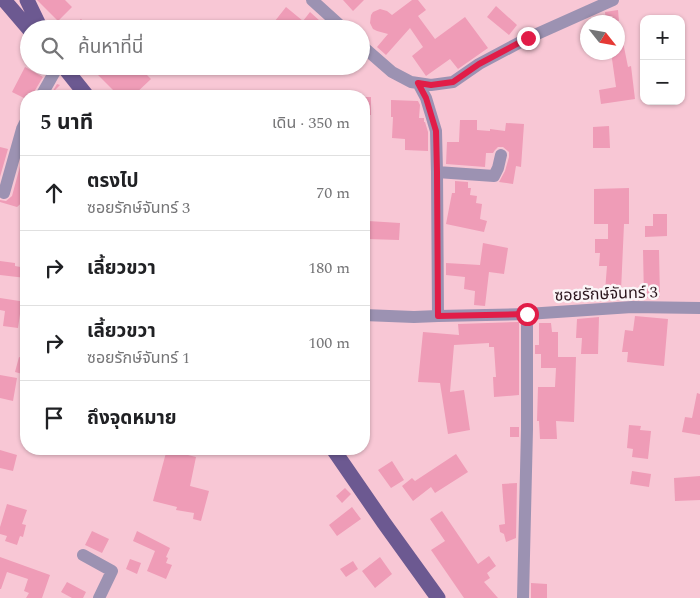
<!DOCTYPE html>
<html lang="th">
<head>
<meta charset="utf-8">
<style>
  body { margin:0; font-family:Spectral,"Noto Sans Thai",serif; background:#f6f6f6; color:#202124 }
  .controls { position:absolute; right:15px; top:15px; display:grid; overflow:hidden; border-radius:10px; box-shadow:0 1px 4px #0004 }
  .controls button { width:45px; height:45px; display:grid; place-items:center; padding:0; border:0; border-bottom:1px solid #e0e0e0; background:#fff; color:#202124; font:25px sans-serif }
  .compass { position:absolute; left:580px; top:15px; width:45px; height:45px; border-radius:50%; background:#fff; box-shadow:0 1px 4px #0004; rotate:121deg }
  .stop { position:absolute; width:15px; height:15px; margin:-11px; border:4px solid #e11d48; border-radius:50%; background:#fff }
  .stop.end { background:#e11d48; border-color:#fff; box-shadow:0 1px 5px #0008 }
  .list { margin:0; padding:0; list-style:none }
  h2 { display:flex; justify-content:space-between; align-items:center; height:65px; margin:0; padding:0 20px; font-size:21px }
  h2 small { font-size:16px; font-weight:400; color:#757577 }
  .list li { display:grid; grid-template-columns:32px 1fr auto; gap:15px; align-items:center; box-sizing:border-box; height:75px; padding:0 20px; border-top:1px solid #e0e0e0 }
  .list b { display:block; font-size:19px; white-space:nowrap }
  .list p { margin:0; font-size:16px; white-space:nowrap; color:#757577 }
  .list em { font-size:16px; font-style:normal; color:#757577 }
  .icon { flex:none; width:28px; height:28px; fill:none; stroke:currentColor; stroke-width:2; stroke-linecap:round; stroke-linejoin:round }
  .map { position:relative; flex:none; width:700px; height:598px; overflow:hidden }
  .search { position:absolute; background:#fff; box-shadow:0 1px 4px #0004; left:20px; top:20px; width:350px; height:55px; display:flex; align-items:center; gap:12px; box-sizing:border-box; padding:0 18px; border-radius:28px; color:#757577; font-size:19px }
  .panel { position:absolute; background:#fff; box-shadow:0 1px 4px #0004; left:20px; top:90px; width:350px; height:365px; border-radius:20px }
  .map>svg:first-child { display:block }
</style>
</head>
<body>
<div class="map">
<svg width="700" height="598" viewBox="0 0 700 598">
  <rect width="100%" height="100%" fill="#f8c7d5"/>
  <path fill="#ef9cb7" d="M37,0H65L72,7L58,21Z
    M343,0H364L353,11Z
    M412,0H418L426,10L418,16L435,39L465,17L488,48L458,69L450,59L426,76L412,56L423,47L410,28L386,55L377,47L388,34L377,31L373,29L370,23L371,15L373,12L380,9L387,11L392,15Z
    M496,6L517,25L509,35L487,17Z
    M286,7L303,21L310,12L320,21L313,29H302L295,23L290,29H274L271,26Z
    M618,10L619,21L606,22L605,12Z
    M81,19L90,29H70Z
    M618,32H621L628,67L631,66L635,99L601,104L599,90L616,87L611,52H618Z
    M92,66H144L148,70L145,73L151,79L133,96H119L94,71L95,70Z
    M320,66H336L330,74Z
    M25,67L43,77L34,92L33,96H26V99L12,92Z
    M57,84L60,85L55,90L61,96H50Z
    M364,97H371V115H364Z
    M391,100L418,101L420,105L419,118H424V122H425L428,132V151L405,150V139L392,138L393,117H391Z
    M460,120H477V130L490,131V129L505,131L506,123L524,124L521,167L516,166L513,184L499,182L505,171L509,157V152L503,147H498L495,150L493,153H486L485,167L446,164L447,142H459Z
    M609,126L610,148H593V127Z
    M26,144V199L17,207L0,202V200L6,201L12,196Z
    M0,147L8,149L0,177Z
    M455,181L468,182V188H471L470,195L477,196L476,203L482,204L480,219L487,221L484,232L446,224L452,193H455Z
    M629,188V224H624L621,291H605L607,266H599L600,253H595V239H608V224H594V189Z
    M653,214H667V236L645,237V226H653Z
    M368,221L400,223L399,240L367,239Z
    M483,243L508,248L504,274L489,272L485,306L474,305L475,291L464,289L465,277L446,275V263L480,265Z
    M643,250H659L660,297L644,298Z
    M0,261L15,263V266L26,268V278L0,275Z
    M0,298L26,302V315L20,314L18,328L3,326L5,311L0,310Z
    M635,316L668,319L664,366L627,362L628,352H622L625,330L633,331Z
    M599,317L598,354H581L582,338H576L577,319Z
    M519,322V395L494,397L493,377H496L494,347H489V343L454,345L450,392L464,390L470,430L448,434L440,383L418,382L423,332L459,335L458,324Z
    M539,323H551L552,332H558V357H576L574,422L556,421L557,439H540L539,421H537L538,387H555L556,368H541V354H535V345H539Z
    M19,357L26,359V375L15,372Z
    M0,375L17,378L13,401L0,398Z
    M697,393L700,394V435L682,432L685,417L692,418Z
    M629,425L641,426L640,430L651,431L648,459L632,457L633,449L627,448Z
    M510,427H519V437H510Z
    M167,449H185L184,454L196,457L190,486L209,491L201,521L193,519L194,513L176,510L177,507L153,501Z
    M0,450L17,455L13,471L0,468Z
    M456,454L468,472L435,493L431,487L413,501L402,486L412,478L415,481Z
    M392,461L404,480L391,488L378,470Z
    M632,471L651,474L649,487L630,484Z
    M700,476V500L675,501L674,478Z
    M517,483L516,538L506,542L504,534L500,532L499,525L505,524L502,484Z
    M345,488L351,494L342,503L336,496Z
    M7,504L27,510L22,524L26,525L23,537L20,536L17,545L5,541L7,536L0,534V527Z
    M352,507L361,519L337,536L329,525Z
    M442,511L478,564L489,556L496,566L487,573L490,578L484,582L498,598H464L431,550L445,541L430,519Z
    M92,531L109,539L102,553L85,545Z
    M137,531L170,548L166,557L168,558L166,563L172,565L166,579L147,571L155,551L133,541Z
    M0,557L50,575L42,598H26L29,593L24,591L28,579L7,572L1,589H0Z
    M380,557L392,574L375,588L362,571Z
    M130,559L141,563L137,574L126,569Z
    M353,561L358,569L346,577L340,569Z
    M67,582L86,592L83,598H72L61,592Z
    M531,583L547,584V598H531Z"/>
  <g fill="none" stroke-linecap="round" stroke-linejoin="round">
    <path stroke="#9c92b2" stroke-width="12" d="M312,0L344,29
      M361,45L392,72L411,82L431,85L453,82L479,64L528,38L613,0
      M418,83L426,98L436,131L437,172L438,316
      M41,96L58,66
      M437,172L494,176L498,168L501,155
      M4,193L22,129L26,121
      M364,315L414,317L438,316L527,314L632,307L700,308
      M83,555L112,571L99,598
      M523,598L527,429V314"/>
    <path stroke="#6c5991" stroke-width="15" d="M4,0L29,29
      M27,0L41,29
      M63,66L87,96
      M333,449L384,523L438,598"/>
  </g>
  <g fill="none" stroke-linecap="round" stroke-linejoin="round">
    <path stroke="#e11d48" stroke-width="6" d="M527,314L438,316L437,172L436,131L426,98L418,83L431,85L453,82L479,64L528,38"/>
  </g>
  <g text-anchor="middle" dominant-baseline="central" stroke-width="5" stroke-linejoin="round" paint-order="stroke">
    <g font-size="16" fill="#2a151c" stroke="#fbf5f7">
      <text transform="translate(606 294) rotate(-2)">ซอยรักษ์จันทร์ 3</text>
    </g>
  </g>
</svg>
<div class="controls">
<button>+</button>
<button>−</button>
</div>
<svg class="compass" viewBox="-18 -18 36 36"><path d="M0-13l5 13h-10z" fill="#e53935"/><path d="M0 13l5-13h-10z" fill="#757577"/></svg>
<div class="stop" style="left:527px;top:314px"></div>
<div class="stop end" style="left:528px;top:38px"></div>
<div class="search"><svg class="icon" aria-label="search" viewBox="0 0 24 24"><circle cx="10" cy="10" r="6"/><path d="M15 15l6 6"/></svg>ค้นหาที่นี่</div>
<section class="panel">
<h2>5 นาที<small>เดิน · 350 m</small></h2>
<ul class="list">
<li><svg class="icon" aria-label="ahead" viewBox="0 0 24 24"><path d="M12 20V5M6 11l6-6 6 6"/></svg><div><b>ตรงไป</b><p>ซอยรักษ์จันทร์ 3</p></div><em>70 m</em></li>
<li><svg class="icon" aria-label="right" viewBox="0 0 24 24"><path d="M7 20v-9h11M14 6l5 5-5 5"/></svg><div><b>เลี้ยวขวา</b></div><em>180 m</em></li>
<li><svg class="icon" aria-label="right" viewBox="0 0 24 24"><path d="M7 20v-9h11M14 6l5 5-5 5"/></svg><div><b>เลี้ยวขวา</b><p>ซอยรักษ์จันทร์ 1</p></div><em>100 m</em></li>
<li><svg class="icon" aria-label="arrive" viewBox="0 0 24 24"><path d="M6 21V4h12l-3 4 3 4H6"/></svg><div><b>ถึงจุดหมาย</b></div></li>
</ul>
</section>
</div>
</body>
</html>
